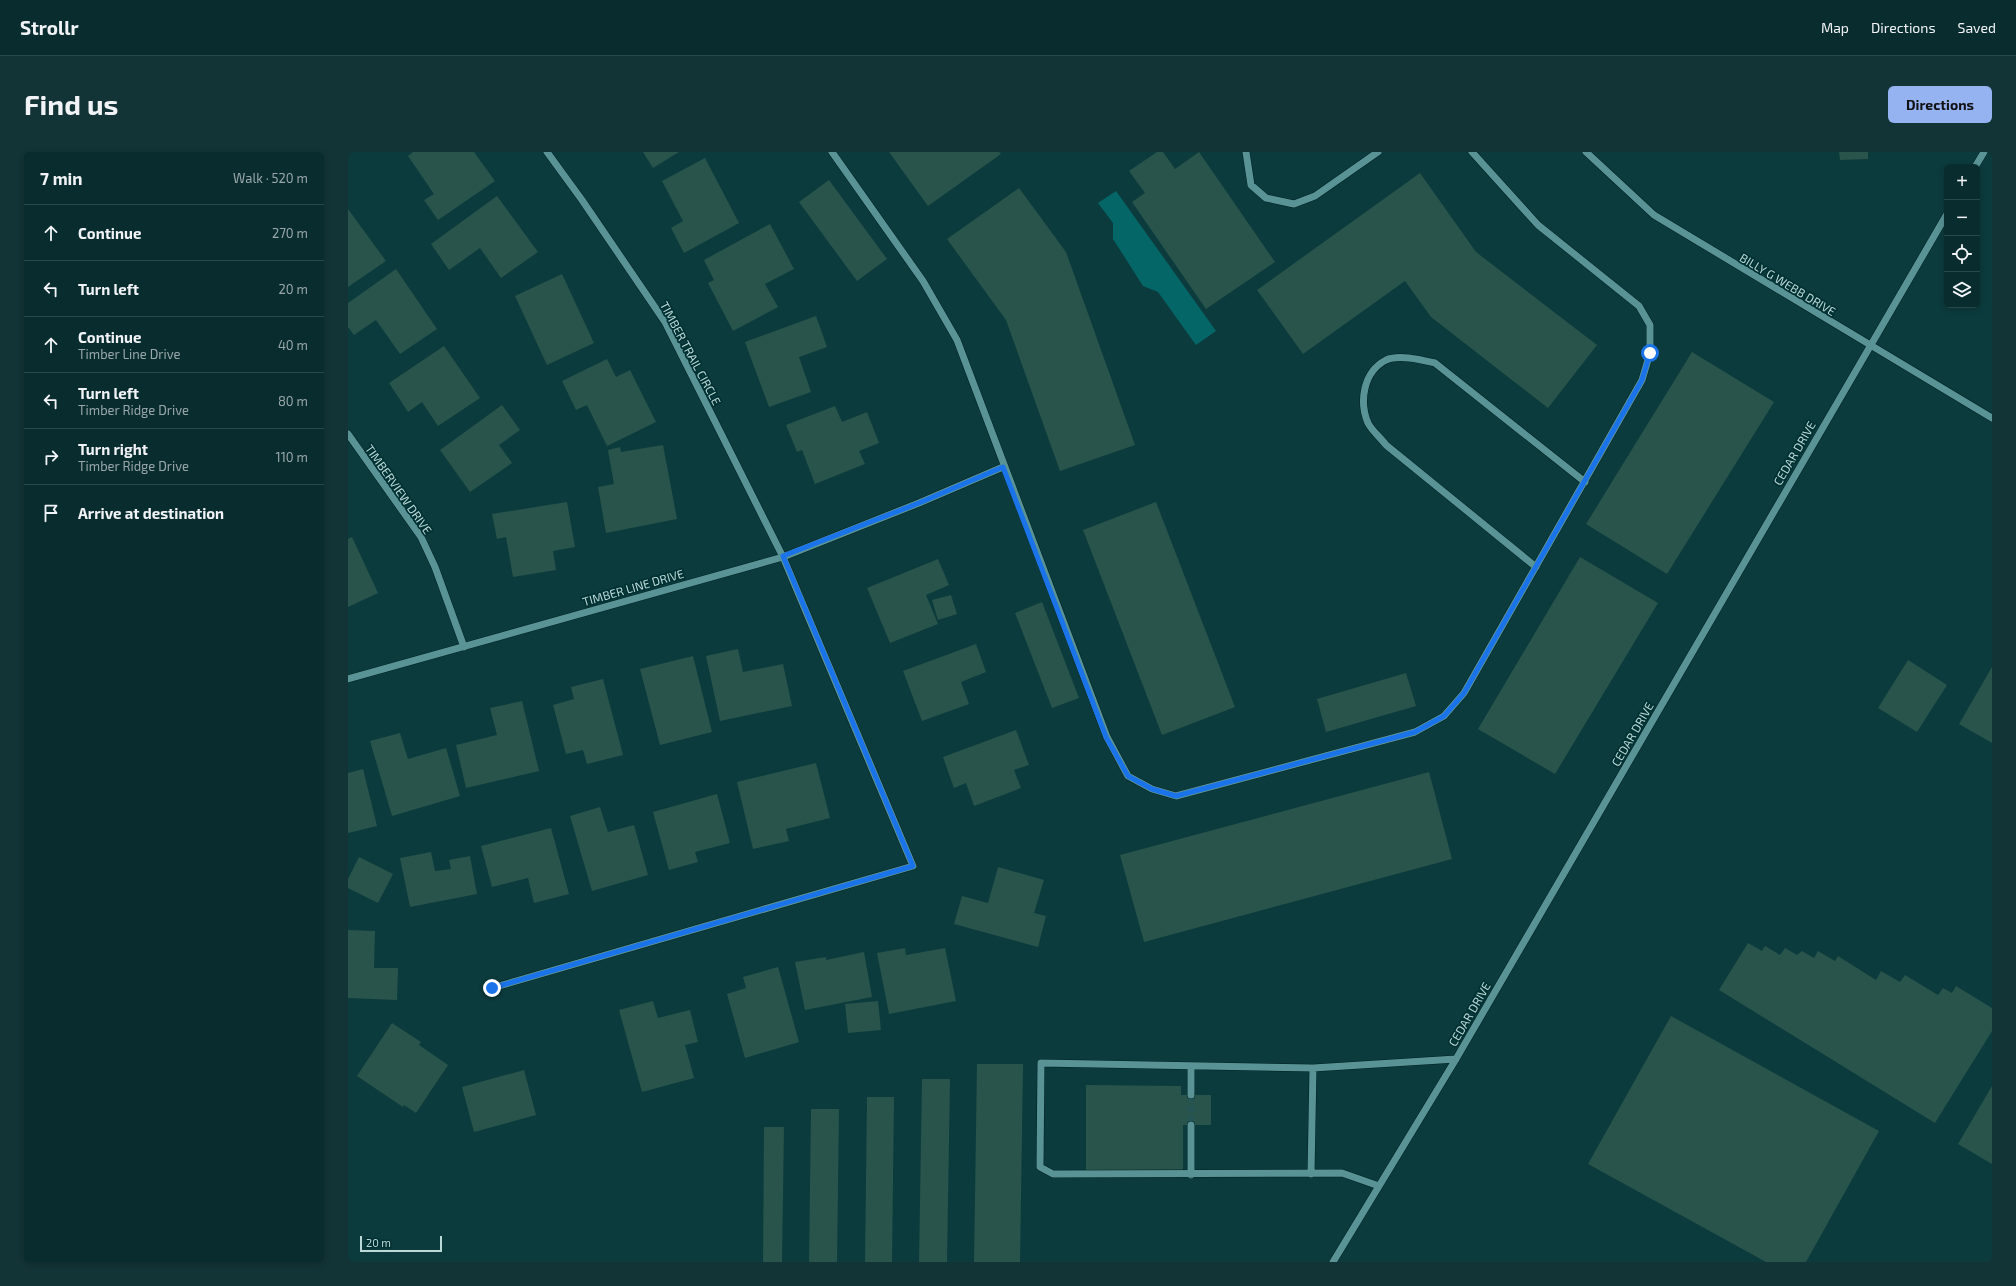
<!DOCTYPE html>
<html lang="en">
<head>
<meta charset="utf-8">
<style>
  body { margin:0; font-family:"Exo 2",sans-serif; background:#123436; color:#f1f3f6 }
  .controls { position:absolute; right:12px; top:12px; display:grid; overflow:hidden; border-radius:6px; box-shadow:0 2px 6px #0003 }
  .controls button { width:36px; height:36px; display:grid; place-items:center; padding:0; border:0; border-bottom:1px solid #29484a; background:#092c2e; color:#f1f3f6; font:20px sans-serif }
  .scale { position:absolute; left:12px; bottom:10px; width:82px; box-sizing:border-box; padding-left:4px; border:2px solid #bcd9d9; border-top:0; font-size:11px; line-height:14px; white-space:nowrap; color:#bcd9d9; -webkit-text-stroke:3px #003133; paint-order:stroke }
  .stop { position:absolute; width:12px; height:12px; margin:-9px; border:3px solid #1a73e8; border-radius:50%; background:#fff }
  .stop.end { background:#1a73e8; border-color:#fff; box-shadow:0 1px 4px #0008 }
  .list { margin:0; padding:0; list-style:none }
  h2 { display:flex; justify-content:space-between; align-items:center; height:52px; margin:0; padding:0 16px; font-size:17px }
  h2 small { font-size:13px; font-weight:400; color:#99a7aa }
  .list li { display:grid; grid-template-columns:26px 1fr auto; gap:12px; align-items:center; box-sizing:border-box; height:56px; padding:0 16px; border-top:1px solid #29484a }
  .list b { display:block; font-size:15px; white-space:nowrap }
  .list p { margin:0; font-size:13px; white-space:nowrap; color:#99a7aa }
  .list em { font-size:13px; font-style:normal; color:#99a7aa }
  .icon { flex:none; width:22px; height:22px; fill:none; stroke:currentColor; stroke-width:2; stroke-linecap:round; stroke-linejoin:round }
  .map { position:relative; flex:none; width:1644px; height:1110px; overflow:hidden; border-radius:6px }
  header { display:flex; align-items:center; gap:24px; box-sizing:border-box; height:56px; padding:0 20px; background:#092c2e; border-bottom:1px solid #29484a }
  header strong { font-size:19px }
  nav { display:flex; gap:22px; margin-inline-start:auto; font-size:14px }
  .intro { display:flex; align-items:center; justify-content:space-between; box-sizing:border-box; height:96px; padding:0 24px }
  h1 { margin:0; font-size:28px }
  .button { padding:10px 18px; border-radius:6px; background:#95b2f1; color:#111; font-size:14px; font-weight:700 }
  main { display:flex; gap:24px; padding:0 24px }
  aside { flex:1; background:#092c2e; border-radius:6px; box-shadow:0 2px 6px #0003 }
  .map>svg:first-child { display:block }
</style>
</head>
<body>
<header>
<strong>Strollr</strong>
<nav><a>Map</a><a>Directions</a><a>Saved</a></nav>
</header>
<div class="intro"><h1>Find us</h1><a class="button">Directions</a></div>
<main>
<aside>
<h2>7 min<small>Walk · 520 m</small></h2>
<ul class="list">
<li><svg class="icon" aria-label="ahead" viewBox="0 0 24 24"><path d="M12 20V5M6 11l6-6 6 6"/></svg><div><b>Continue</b></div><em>270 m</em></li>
<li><svg class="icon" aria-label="left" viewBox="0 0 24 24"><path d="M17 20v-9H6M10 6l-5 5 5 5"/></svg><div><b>Turn left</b></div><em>20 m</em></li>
<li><svg class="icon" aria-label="ahead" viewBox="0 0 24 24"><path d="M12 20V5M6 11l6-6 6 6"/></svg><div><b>Continue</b><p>Timber Line Drive</p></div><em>40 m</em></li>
<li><svg class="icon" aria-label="left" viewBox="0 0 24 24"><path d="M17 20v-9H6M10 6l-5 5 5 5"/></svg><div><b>Turn left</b><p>Timber Ridge Drive</p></div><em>80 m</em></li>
<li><svg class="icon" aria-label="right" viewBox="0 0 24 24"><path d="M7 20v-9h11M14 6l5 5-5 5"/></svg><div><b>Turn right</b><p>Timber Ridge Drive</p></div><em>110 m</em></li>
<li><svg class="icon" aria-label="arrive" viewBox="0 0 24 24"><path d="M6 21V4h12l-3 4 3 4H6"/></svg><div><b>Arrive at destination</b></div></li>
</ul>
</aside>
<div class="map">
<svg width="1644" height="1110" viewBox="0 0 1644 1110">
  <rect width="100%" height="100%" fill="#0c3b3d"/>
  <path fill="#056668" d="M768,39L868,179L848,193L810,140L795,134L765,87V71L750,51Z"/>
  <path fill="#28544b" d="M65,0H126L147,29L90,68L76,48L86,42L60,4Z
    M295,0H331L305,16Z
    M541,0H651L653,2L580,54Z
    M809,0H815L827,17L851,0L927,110L858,157L784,50L797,41L781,19Z
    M1491,0H1520V7L1492,8Z
    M357,6L391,71L336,101L323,76L335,69L314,29Z
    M1072,21L1128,100L1249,193L1200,256L1083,165L1057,129L955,202L909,138Z
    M481,28L539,107L509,129L451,50Z
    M671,36L718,100L787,293L712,319L658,168L599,87Z
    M149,44L190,100L153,126L132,96L101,118L83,92Z
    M0,57L38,109L0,135Z
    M422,72L446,117L417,132L430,155L385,179L360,131L366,128L356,108Z
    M48,117L89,177L52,202L28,168L6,183L0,175V151Z
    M214,122L246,191L199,213L167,144Z
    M468,164L479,195L451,205L463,240L421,255L397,190Z
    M96,194L132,246L90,274L74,250L60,260L41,231Z
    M1344,200L1426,250L1319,422L1238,372Z
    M259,207L268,225L282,218L308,270L259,294L239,253L228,258L214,229Z
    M154,253L172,278L151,293L164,311L122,340L92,298Z
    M487,254L494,270L519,260L531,291L511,299L517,312L467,332L454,298L449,300L438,273Z
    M315,293L329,367L258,381L250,335L266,332L260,298L272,295L273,300Z
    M219,350L227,395L205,399L208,418L165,425L158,385L149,387L144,362Z
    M808,350L887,555L814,583L735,378Z
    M4,385L30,441L0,455V387Z
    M1232,405L1310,451L1207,622L1130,577Z
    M590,407L601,433L578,443L590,472L542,491L519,436Z
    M603,443L609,462L590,468L584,448Z
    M694,450L731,546L704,556L667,461Z
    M628,492L638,520L613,530L621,552L574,569L555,519Z
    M390,497L395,520L435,512L444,554L372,569L358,504Z
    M345,504L364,580L312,593L292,517Z
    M1560,508L1599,533L1569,580L1530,556Z
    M1644,515V591L1611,572Z
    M1058,521L1068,554L978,580L969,547Z
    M255,527L275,603L239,612L235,598L218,602L205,553L226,547L223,535Z
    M174,549L191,619L118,636L108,593L149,583L142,556Z
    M668,578L681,613L666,618L673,636L626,654L618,631L606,636L595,605Z
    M52,581L60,607L98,596L112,644L44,664L22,589Z
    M468,611L482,666L438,677L441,689L405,697L389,630Z
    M15,617L29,674L0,681V621Z
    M1081,620L1104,707L796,790L772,703Z
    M369,642L382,691L347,700L350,710L321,718L305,660Z
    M252,655L260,680L286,673L300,723L244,739L222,664Z
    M203,676L221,742L186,751L180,726L144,735L133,694Z
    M83,700L87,719L103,717L101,708L122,704L129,742L62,755L52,706Z
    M11,705L45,722L30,751L0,736V727Z
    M650,715L696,728L686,761L698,764L690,795L606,772L614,744L640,751Z
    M0,778L27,779L26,816H50L49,848L0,846Z
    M1400,791L1414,799L1417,794L1432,803L1437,796L1449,803L1454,799L1466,806L1470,799L1487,809L1490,804L1528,828L1533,819L1552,830L1557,823L1590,843L1595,836L1604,841L1608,834L1644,856V879L1587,971L1371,838Z
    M557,796L558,803L597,796L608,849L541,862L529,801Z
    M516,800L524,845L457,858L447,810L478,805V808Z
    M430,815L451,890L397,906L379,842L398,836L395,825Z
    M305,849L310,866L342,858L350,890L337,893L346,926L294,940L271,858Z
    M530,849L533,878L500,881L497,852Z
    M1323,864L1531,979L1458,1110H1418L1240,1012Z
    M44,871L73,890L71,893L100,913L68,961L56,953L55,955L9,924Z
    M629,912H675L672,1110H626Z
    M176,918L188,963L126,980L114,935Z
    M574,927H602L599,1110H571Z
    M738,933L833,934V943H863V973H835V1018H738Z
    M1644,934V1012L1610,992Z
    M519,945H546L544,1110H517Z
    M463,957H491L489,1110H461Z
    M416,975H436L434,1110H415Z"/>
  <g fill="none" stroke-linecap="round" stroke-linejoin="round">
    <path stroke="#265354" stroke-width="7" stroke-dasharray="7 3.5" stroke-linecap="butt" d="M843,943V973"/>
    <defs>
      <path id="minor" d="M484,0L575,129L609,188L759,585L780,624L804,637L828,644L1067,580L1096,564L1116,541L1294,228L1302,201V173L1291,154L1190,73L1124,0
        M898,0L903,33L918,46L946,52L967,44L1030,0
        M1238,0L1306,63L1644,266
        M1627,15L1636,0
        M0,282L73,385L87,415L116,495
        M1188,415L1038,293C1033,286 1024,279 1020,271C1011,250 1015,220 1038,208C1051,202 1074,208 1087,211L1237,330
        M0,527L435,405L571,351L655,315
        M144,836L565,714L435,405L317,170L234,48L199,0
        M843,914V943
        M843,973V1023
        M963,1022L965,916
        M1031,1034L994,1021L705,1022L692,1015L693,911L965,916L1108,907
        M985,1110L1108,907L1599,62"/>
    </defs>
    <use href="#minor" stroke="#012122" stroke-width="8"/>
    <use href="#minor" stroke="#599395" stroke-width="7"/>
  </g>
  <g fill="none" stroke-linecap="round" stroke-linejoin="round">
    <path stroke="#1a73e8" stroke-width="5" d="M144,836L565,714L435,404L571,351L655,315L758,585L780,624L804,637L828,644L1067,580L1096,564L1116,541L1294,228L1302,201"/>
  </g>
  <g text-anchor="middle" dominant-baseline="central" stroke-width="3.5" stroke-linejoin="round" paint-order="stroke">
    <g font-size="12" fill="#bcd9d9" stroke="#003133">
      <text transform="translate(1440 132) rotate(31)">BILLY G WEBB DRIVE</text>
      <text transform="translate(343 201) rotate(62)">TIMBER TRAIL CIRCLE</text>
      <text transform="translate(1446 301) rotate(-60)">CEDAR DRIVE</text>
      <text transform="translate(51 337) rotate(55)">TIMBERVIEW DRIVE</text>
      <text transform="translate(285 435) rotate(-16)">TIMBER LINE DRIVE</text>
      <text transform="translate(1284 582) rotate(-60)">CEDAR DRIVE</text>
      <text transform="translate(1121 862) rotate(-60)">CEDAR DRIVE</text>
    </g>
  </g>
</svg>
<div class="controls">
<button>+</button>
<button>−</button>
<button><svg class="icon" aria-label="locate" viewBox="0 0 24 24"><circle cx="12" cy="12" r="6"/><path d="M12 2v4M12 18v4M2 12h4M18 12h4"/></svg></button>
<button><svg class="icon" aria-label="layers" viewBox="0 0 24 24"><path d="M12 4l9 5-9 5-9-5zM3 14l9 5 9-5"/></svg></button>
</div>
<div class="scale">20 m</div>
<div class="stop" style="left:1302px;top:201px"></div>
<div class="stop end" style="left:144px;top:836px"></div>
</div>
</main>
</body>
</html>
